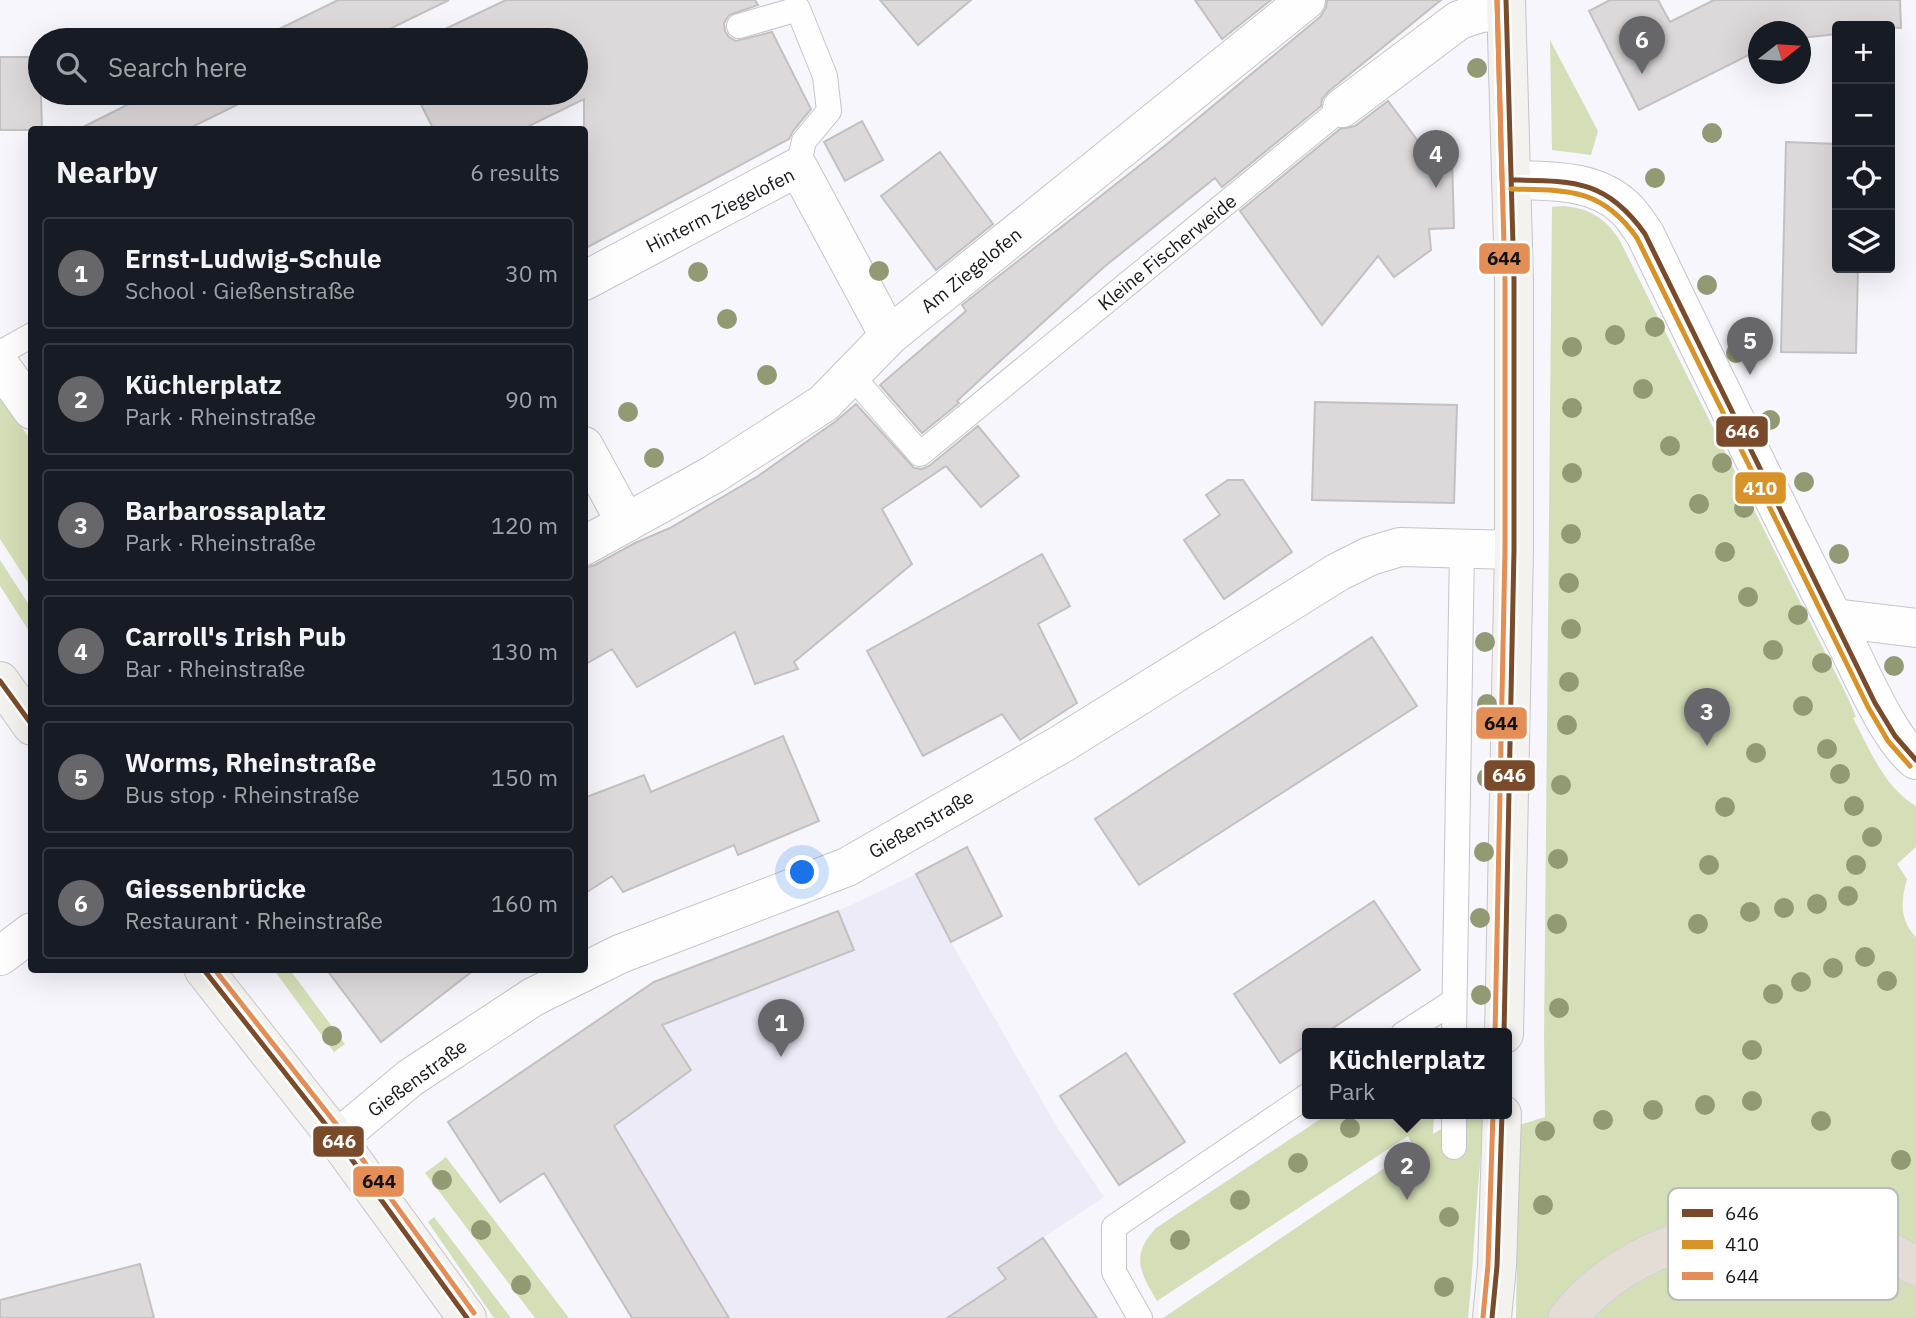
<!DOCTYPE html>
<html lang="en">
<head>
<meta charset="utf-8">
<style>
  body { margin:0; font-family:"IBM Plex Sans",sans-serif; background:#242831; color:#f1f3f6 }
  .controls { position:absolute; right:21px; top:21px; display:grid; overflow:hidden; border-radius:7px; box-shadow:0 7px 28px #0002 }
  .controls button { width:63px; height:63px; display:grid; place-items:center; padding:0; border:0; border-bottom:2px solid #363941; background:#171b24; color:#f1f3f6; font:35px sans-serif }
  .compass { position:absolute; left:1748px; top:21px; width:63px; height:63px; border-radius:50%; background:#171b24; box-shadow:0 7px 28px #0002; rotate:73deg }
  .you { position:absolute; left:803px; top:873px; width:24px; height:24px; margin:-18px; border:5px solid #fff; border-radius:50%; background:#1a73e8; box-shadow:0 0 0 10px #1a73e833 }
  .badge { display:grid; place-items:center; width:46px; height:46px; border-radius:50%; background:#67666b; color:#fff; font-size:23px; font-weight:700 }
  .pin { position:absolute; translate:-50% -58px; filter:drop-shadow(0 2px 4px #0008) }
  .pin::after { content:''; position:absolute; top:37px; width:24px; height:21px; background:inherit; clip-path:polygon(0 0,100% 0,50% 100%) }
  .popup { position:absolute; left:1302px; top:1028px; width:210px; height:91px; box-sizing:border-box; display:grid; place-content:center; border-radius:7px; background:#171b24; filter:drop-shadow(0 2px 5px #0005); font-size:23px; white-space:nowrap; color:#9ea1a6 }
  .popup b { font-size:26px; color:#f1f3f6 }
  .popup::after { content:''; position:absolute; left:50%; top:100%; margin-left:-14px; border:14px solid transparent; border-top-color:#171b24 }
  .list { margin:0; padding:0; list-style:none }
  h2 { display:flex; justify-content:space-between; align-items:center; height:91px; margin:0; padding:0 28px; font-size:30px }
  h2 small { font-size:23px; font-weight:400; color:#9ea1a6 }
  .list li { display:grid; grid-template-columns:46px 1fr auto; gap:21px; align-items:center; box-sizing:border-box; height:112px; margin:0 14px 14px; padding:0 14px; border:2px solid #363941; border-radius:7px }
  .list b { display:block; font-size:26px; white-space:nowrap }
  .list p { margin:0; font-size:23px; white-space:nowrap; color:#9ea1a6 }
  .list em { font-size:23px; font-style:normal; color:#9ea1a6 }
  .icon { flex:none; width:38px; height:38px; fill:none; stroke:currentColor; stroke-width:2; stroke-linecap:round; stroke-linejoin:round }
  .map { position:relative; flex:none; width:1916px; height:1318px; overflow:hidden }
  .search { position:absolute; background:#171b24; box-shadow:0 7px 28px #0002; left:28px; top:28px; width:560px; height:77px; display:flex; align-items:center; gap:18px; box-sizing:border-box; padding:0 24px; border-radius:38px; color:#9ea1a6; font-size:26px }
  .panel { position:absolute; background:#171b24; box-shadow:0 7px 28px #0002; left:28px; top:126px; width:560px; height:847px; border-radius:7px }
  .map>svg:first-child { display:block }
</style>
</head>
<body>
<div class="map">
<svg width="1916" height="1318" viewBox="0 0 1916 1318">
  <rect width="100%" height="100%" fill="#f7f6fc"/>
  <path fill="#eeebf9" d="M916,874L951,942L1057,1127L1104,1197L1044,1237L1089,1307L1072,1318H632L544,1173L685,971L838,911Z"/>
  <path fill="#d4dfb7" d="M1550,40L1598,131L1591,155L1552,150Z
    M1563,206C1589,208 1605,218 1619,239L1848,698L1856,717L1853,718C1870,750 1884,787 1916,806V847L1897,864L1907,879C1901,900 1899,920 1916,937V1318H1516L1519,1125L1545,1117L1544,1037L1552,207Z
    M0,394L31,441V587L0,539Z
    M0,560L31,608V634L0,586Z
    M274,970H290L345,1044L334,1052Z
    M1328,1114H1434L1433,1134L1466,1114H1486C1476,1182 1475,1250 1468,1318H1163L1414,1148L1408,1136L1157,1301C1140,1272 1130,1256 1156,1228Z
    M446,1157L569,1318H535L425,1173Z
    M434,1217L511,1318H494L428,1222Z"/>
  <path fill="#ddd9db" stroke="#c3c0c1" stroke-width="2" d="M338,0H449L367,40H257Z
    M506,0H755L758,5L729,15L724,23L725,31L729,37L736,41L772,32L811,109L793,131L789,139L584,249V99L521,130H434L415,93H576V40H422Z
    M880,0H971L918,45Z
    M1195,0H1271L1222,39Z
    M1327,0H1441L1329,91L1322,99L1321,106L1222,187L1215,178L1104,267L997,364L957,401L959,403L922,433L880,385L966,311L962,305L1167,144L1320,17L1326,8Z
    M1610,0H1658L1670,22L1714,0H1900L1901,28L1837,26V34L1801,38V32H1759V50L1639,110L1589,11Z
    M0,57H40L42,130H0Z
    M151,93H261L186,130H77Z
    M1388,101L1433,161L1452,158L1454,228L1429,229L1431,250L1394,277L1378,256L1322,325L1240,211L1340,129L1355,126Z
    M862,121L883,160L845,181L824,142Z
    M1786,142L1837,144V268H1858L1856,353L1781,352Z
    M940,152L993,224L936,270L881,196Z
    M1315,402L1457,405L1454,503L1312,500Z
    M856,404L914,468L922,469L929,466L978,426L1019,476L981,507L946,466L882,509L912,564L794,662L798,669L755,684L735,632L637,687L612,649L584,665V568L595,565L635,543L670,528L758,476L836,421Z
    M1228,480H1243L1292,552L1224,599L1184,540L1220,515L1206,495Z
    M1042,554L1070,606L1038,624L1077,703L1020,740L1002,714L923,756L867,651Z
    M1372,637L1417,706L1139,885L1095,819Z
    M783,736L819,821L738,855L734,845L623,892L612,876L584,894V798L644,775L651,792Z
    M967,847L1002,916L951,942L916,874Z
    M1374,901L1420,970L1324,1034H1307V1045L1280,1063L1234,994Z
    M838,911L854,950L662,1025L691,1070L614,1126L729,1318H632L544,1173L500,1202L448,1122L654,982Z
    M327,970H474L381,1042Z
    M1126,1053L1185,1142L1119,1185L1060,1096Z
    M1043,1238L1097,1318H947L1006,1279L998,1268Z
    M140,1264L154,1318H0V1300Z"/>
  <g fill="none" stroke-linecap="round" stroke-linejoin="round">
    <defs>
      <path id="service" d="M739,26L798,9L825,76L829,111L804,141L798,167
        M0,353L32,335
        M852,376L920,454L1342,108
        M1403,1034L1454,1001
        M1454,1034L1462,548
        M1454,1114V1147
        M1140,1318L1114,1272V1227L1307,1096"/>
      <path id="minor" d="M1342,108L1459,20L1481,13L1506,11
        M584,281L798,167L889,336
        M0,365L32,410
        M584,446L626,523
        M584,546L714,474L824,403L889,336L1306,0
        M1834,618L1916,628
        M0,956L32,932
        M337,1139L410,1078L533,997L620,954L847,867L1063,743L1338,572L1370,556L1400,547L1514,550"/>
      <path id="tertiary" d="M1511,180C1550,181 1595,179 1625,208C1633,215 1639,226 1645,234C1710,369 1775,504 1843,637C1861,671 1887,737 1916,760"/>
      <path id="secondary" d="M0,681L32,726
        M204,970L337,1139L467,1318
        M1504,1034L1514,550V280L1506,0
        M1492,1318L1497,1266L1502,1114"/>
      <path id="trunk" d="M1568,1318C1628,1241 1744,1212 1837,1233C1865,1239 1891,1252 1916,1266"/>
    </defs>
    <use href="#service" stroke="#c5c4c9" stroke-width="26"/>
    <use href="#minor" stroke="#c5c4c9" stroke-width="40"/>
    <use href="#tertiary" stroke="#c5c4c9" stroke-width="40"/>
    <use href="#secondary" stroke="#c5c4c9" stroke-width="40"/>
    <use href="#trunk" stroke="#d2d2d6" stroke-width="40"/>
    <use href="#service" stroke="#fefeff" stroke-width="24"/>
    <use href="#minor" stroke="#fefeff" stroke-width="38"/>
    <use href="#tertiary" stroke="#fefeff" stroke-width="38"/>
    <use href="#secondary" stroke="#f4f2ef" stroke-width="38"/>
    <use href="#trunk" stroke="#e4ddd6" stroke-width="38"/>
    <defs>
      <path id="bus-1" d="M1511,180C1573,181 1606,179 1645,234L1875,703L1895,736L1916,760
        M0,681L32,725
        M204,970L337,1139L467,1318
        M1504,1034L1514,550V280L1506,0
        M1492,1318L1497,1266L1502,1114"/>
      <path id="bus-2" d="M1497,0L1502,180
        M1511,189C1568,190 1602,188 1637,238L1868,707L1888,741L1910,766"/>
      <path id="bus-3" d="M215,970L344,1134L474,1313
        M1495,1034L1505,550V280L1497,0
        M1483,1317L1488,1265L1493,1114"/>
    </defs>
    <use href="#bus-1" stroke="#fff" stroke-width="10"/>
    <use href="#bus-2" stroke="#fff" stroke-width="10"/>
    <use href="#bus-3" stroke="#fff" stroke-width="10"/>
    <use href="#bus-1" stroke="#7a4b2a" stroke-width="5"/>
    <use href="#bus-2" stroke="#d79228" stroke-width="5"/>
    <use href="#bus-3" stroke="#e28e56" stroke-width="5"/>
  </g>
  <g fill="#929a74">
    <circle cx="1477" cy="68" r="10"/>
    <circle cx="1712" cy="133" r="10"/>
    <circle cx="1655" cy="178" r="10"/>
    <circle cx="879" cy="271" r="10"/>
    <circle cx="698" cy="272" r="10"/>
    <circle cx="1707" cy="285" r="10"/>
    <circle cx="727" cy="319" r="10"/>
    <circle cx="1655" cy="327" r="10"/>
    <circle cx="1615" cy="335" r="10"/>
    <circle cx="1572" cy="347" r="10"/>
    <circle cx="1736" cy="353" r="10"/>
    <circle cx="767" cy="375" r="10"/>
    <circle cx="1643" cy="389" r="10"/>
    <circle cx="1572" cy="408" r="10"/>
    <circle cx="628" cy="412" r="10"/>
    <circle cx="1770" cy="420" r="10"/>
    <circle cx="1670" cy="446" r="10"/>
    <circle cx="654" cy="458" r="10"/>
    <circle cx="1722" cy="463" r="10"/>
    <circle cx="1572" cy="473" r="10"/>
    <circle cx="1804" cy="482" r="10"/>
    <circle cx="1699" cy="504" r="10"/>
    <circle cx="1744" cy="508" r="10"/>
    <circle cx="1571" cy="534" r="10"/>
    <circle cx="1725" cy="552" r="10"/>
    <circle cx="1839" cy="554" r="10"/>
    <circle cx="1569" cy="583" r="10"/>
    <circle cx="1748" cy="597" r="10"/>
    <circle cx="1798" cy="615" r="10"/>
    <circle cx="1571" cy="629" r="10"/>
    <circle cx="1485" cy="642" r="10"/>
    <circle cx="1773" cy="650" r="10"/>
    <circle cx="1822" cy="663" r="10"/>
    <circle cx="1894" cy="666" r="10"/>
    <circle cx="1569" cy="682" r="10"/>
    <circle cx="1487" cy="704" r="10"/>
    <circle cx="1803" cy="706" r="10"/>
    <circle cx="1567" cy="725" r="10"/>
    <circle cx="1827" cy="749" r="10"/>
    <circle cx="1756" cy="753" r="10"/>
    <circle cx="1840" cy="774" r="10"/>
    <circle cx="1487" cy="778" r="10"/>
    <circle cx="1561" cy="785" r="10"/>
    <circle cx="1854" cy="806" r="10"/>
    <circle cx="1725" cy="807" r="10"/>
    <circle cx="1872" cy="837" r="10"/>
    <circle cx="1484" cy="852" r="10"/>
    <circle cx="1558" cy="859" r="10"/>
    <circle cx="1709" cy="865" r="10"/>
    <circle cx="1856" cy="865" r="10"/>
    <circle cx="1848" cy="896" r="10"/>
    <circle cx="1817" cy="904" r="10"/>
    <circle cx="1784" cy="908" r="10"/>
    <circle cx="1750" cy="912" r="10"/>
    <circle cx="1480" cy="918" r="10"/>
    <circle cx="1557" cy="924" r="10"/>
    <circle cx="1698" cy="924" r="10"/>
    <circle cx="1865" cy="957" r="10"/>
    <circle cx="1833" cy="968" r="10"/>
    <circle cx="1887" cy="981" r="10"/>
    <circle cx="1801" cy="982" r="10"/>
    <circle cx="1773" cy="994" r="10"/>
    <circle cx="1481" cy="995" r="10"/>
    <circle cx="1559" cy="1008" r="10"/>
    <circle cx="332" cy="1036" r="10"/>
    <circle cx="1752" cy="1050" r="10"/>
    <circle cx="1752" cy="1101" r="10"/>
    <circle cx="1705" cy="1105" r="10"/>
    <circle cx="1653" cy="1110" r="10"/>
    <circle cx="1603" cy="1120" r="10"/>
    <circle cx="1821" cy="1121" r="10"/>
    <circle cx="1350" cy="1128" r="10"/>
    <circle cx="1545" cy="1131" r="10"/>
    <circle cx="1901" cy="1160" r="10"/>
    <circle cx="1298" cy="1163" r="10"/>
    <circle cx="442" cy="1180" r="10"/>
    <circle cx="1240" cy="1200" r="10"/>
    <circle cx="1543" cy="1205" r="10"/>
    <circle cx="1449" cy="1217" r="10"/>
    <circle cx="481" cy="1230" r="10"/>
    <circle cx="1180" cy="1240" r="10"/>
    <circle cx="521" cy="1285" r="10"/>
    <circle cx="1444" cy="1287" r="10"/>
  </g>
  <g text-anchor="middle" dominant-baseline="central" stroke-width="5" stroke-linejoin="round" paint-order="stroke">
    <g font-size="19" fill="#19181d" stroke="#fff">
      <text transform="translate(720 210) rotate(-27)">Hinterm Ziegelofen</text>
      <text transform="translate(1167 252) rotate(-39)">Kleine Fischerweide</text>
      <text transform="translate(971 270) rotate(-39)">Am Ziegelofen</text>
      <text transform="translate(921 824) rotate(-30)">Gießenstraße</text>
      <text transform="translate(417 1078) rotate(-36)">Gießenstraße</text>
    </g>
  </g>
  <rect x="1668" y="1188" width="230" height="112" rx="10" fill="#fff" stroke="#bababb" stroke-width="2"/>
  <rect x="1682" y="1209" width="31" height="8" fill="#7a4b2a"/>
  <rect x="1682" y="1240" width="31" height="9" fill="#d79228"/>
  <rect x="1682" y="1272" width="31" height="8" fill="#e28e56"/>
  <g font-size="19" fill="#19181d">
    <text x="1725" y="1220">646</text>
    <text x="1725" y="1251">410</text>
    <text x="1725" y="1283">644</text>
  </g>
  <g stroke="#fff" stroke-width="2.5">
    <rect x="1478" y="242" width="53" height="33" rx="7" fill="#e28e56"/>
    <rect x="1715" y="415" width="54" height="33" rx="7" fill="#7a4b2a"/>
    <rect x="1734" y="471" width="53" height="34" rx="7" fill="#d79228"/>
    <rect x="1475" y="706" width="53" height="34" rx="7" fill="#e28e56"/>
    <rect x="1483" y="759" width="53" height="33" rx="7" fill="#7a4b2a"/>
    <rect x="312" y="1125" width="53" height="33" rx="7" fill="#7a4b2a"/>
    <rect x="352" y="1165" width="53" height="33" rx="7" fill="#e28e56"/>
  </g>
  <g font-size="19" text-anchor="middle" font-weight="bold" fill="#fff">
    <text x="1742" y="438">646</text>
    <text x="1760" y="495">410</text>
    <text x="1509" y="782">646</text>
    <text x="339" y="1148">646</text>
  </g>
  <g font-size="19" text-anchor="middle" font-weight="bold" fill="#111">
    <text x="1504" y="265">644</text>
    <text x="1501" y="730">644</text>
    <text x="379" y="1188">644</text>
  </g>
</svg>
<div class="controls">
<button>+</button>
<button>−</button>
<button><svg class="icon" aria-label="locate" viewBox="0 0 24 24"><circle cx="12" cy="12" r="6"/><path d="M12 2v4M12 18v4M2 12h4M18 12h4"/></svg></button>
<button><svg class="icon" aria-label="layers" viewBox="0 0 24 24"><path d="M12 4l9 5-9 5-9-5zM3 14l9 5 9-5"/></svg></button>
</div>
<svg class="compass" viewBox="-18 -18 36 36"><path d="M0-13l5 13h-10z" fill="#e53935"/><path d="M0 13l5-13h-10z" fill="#9ea1a6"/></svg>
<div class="you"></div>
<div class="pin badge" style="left:781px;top:1057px">1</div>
<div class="pin badge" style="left:1407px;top:1200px">2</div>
<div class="popup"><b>Küchlerplatz</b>Park</div>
<div class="pin badge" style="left:1707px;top:746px">3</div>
<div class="pin badge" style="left:1436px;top:188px">4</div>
<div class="pin badge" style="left:1750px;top:375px">5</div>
<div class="pin badge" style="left:1642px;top:74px">6</div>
<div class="search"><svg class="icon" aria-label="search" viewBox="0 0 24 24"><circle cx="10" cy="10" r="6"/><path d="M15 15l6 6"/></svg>Search here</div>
<section class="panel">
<h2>Nearby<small>6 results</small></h2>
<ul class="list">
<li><span class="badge">1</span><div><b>Ernst-Ludwig-Schule</b><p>School · Gießenstraße</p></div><em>30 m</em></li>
<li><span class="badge">2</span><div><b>Küchlerplatz</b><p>Park · Rheinstraße</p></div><em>90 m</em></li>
<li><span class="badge">3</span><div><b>Barbarossaplatz</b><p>Park · Rheinstraße</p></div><em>120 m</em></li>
<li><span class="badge">4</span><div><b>Carroll's Irish Pub</b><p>Bar · Rheinstraße</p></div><em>130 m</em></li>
<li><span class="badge">5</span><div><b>Worms, Rheinstraße</b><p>Bus stop · Rheinstraße</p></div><em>150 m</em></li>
<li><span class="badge">6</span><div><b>Giessenbrücke</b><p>Restaurant · Rheinstraße</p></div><em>160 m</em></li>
</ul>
</section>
</div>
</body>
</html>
